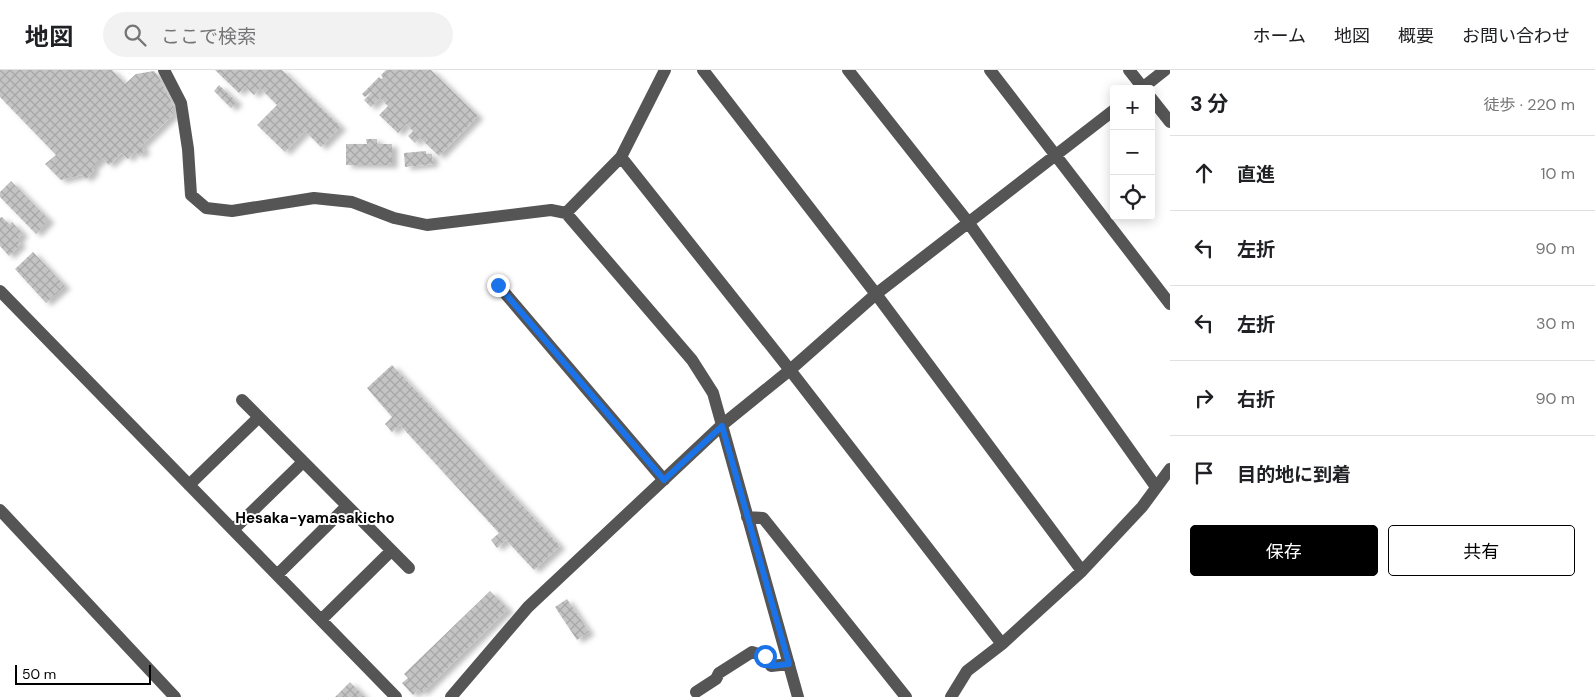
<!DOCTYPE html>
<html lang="ja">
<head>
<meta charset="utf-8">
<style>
  body { margin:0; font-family:"DM Sans","Noto Sans JP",sans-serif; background:#f2f2f2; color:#202124 }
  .controls { position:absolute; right:15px; top:15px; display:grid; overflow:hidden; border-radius:5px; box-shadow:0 2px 12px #0003 }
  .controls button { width:45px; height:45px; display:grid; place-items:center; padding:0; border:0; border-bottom:1px solid #e0e0e0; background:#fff; color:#202124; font:25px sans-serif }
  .scale { position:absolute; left:15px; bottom:12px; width:136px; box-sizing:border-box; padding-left:5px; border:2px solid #000; border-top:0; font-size:14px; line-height:18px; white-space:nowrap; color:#000; -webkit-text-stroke:4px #fff; paint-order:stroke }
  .stop { position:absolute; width:15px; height:15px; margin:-11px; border:4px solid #1a73e8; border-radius:50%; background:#fff }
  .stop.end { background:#1a73e8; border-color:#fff; box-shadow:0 1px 5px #0008 }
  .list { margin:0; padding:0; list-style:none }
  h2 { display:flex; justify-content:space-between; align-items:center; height:65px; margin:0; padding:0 20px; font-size:21px }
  h2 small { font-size:16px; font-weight:400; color:#757577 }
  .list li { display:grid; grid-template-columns:32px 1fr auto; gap:15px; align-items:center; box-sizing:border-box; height:75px; padding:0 20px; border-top:1px solid #e0e0e0 }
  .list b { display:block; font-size:19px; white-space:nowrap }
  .list em { font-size:16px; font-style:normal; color:#757577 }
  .actions { display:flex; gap:10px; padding:15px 20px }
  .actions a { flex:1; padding:11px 0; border:1px solid #000; border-radius:5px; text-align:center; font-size:18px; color:#000 }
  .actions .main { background:#000; color:#fff }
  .icon { flex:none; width:28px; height:28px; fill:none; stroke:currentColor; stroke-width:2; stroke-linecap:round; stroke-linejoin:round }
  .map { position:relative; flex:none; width:1170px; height:627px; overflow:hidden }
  header { display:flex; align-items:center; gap:30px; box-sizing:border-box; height:70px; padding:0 25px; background:#fff; border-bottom:1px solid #e0e0e0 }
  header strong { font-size:24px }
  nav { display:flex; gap:28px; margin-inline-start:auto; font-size:18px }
  .search { width:350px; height:45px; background:#f2f2f2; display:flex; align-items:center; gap:12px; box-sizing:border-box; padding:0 18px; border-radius:28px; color:#757577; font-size:19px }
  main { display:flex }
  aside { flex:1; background:#fff }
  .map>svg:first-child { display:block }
</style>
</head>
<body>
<header>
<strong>地図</strong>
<div class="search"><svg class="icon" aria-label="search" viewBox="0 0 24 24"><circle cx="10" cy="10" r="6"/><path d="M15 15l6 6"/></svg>ここで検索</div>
<nav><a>ホーム</a><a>地図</a><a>概要</a><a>お問い合わせ</a></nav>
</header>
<main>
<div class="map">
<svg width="1170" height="627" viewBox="0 0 1170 627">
  <defs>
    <pattern id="building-cross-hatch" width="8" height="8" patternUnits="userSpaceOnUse" patternTransform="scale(1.25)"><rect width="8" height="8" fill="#c4c4c4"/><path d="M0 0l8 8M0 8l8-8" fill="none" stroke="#a7a7a7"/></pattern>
    <filter id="shadow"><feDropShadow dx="5.5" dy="3" stdDeviation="2.5" flood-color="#0004"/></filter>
  </defs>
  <rect width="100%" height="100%" fill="#fff"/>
  <path fill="url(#building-cross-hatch)" filter="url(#shadow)" d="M0,0H112L125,14L136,4L154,1L158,6L174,37L171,40L174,44L141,76L145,80L139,86L135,81L128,89L122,83L109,95L102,88L92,98L94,101L86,109L82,105L61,110L45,94L56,85L0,27Z
    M215,0H282L341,57L321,77L305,61L285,82L257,55L277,35L260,18L254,25L245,16L239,23Z
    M386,0H431L478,46L439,86L420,68L415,73L408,66L413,61L406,54L398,63L379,45L388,36L380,28L371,37L364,30L373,21L365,27L362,24L379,7L381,9L383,8L381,5Z
    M219,15L237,32L231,38L214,21Z
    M366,69H377V74H392V95H346V74H367Z
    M426,81V84H432L433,94L405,97L404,83Z
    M11,111L49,150L36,164L0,127V122Z
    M2,147L10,155L12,152L23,164L17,170L21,174L9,186L0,176V148Z
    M33,182L65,216L46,233L15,199Z
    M392,295L560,476L534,500L506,470L497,478L491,470L499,463L400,355L392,362L385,354L392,347L367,318Z
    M490,521L508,539L422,623L419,619L413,625L402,613L408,608L404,604Z
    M567,529L589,562L577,570L555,537Z
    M350,612L365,627H335Z"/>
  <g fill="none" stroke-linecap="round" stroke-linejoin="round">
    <path stroke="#555" stroke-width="12" d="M164,0L181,33L188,79L191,125L206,138L232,141L314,128L352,132L394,148L427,155L551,140L566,143L692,290L713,323L798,627
      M703,0L876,224L1082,501
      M848,0L968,152L1156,417
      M990,0L1170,234
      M1129,0L1144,19
      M1141,19L1165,0
      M1151,28L1170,52
      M621,87L790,300L1002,574
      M566,143L621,87L665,0
      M498,215L664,410
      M0,221L396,627
      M242,330L409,498
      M189,415L259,347
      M0,440L175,627
      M747,447L763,448L906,627
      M233,460L303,392
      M277,505L347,436
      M321,550L391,481
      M696,622L716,609L719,603L752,582L765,586L771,596L789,594
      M451,627L528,537L722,355L790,300L876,224L1114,40
      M951,627L967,601L1002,574L1082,501L1142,437L1170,399"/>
  </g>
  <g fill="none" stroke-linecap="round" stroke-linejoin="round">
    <path stroke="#1a73e8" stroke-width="6" d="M498,215L664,410L722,356L789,594L771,596L765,586"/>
  </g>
  <g text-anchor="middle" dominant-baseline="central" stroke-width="4" stroke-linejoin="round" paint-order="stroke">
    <g font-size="15" font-weight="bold" fill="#000" stroke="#fff">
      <text x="315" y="448">Hesaka-yamasakicho</text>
    </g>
  </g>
</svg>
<div class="controls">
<button>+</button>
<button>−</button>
<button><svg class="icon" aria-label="locate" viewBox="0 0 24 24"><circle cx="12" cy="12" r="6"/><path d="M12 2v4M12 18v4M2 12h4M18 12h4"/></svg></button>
</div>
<div class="scale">50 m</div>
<div class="stop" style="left:765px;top:586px"></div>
<div class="stop end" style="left:498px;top:215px"></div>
</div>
<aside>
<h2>3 分<small>徒歩 · 220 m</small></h2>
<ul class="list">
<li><svg class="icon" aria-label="ahead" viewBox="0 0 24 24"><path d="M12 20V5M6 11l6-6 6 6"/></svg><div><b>直進</b></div><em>10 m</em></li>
<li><svg class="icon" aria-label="left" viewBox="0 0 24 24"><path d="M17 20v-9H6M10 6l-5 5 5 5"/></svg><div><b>左折</b></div><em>90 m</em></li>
<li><svg class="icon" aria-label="left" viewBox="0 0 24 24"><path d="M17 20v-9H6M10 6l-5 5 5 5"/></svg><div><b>左折</b></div><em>30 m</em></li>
<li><svg class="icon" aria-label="right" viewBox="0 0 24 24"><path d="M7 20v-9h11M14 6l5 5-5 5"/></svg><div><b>右折</b></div><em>90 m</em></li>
<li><svg class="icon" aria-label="arrive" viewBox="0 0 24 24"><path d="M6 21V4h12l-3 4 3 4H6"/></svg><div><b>目的地に到着</b></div></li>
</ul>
<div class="actions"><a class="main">保存</a><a>共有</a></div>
</aside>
</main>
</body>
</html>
